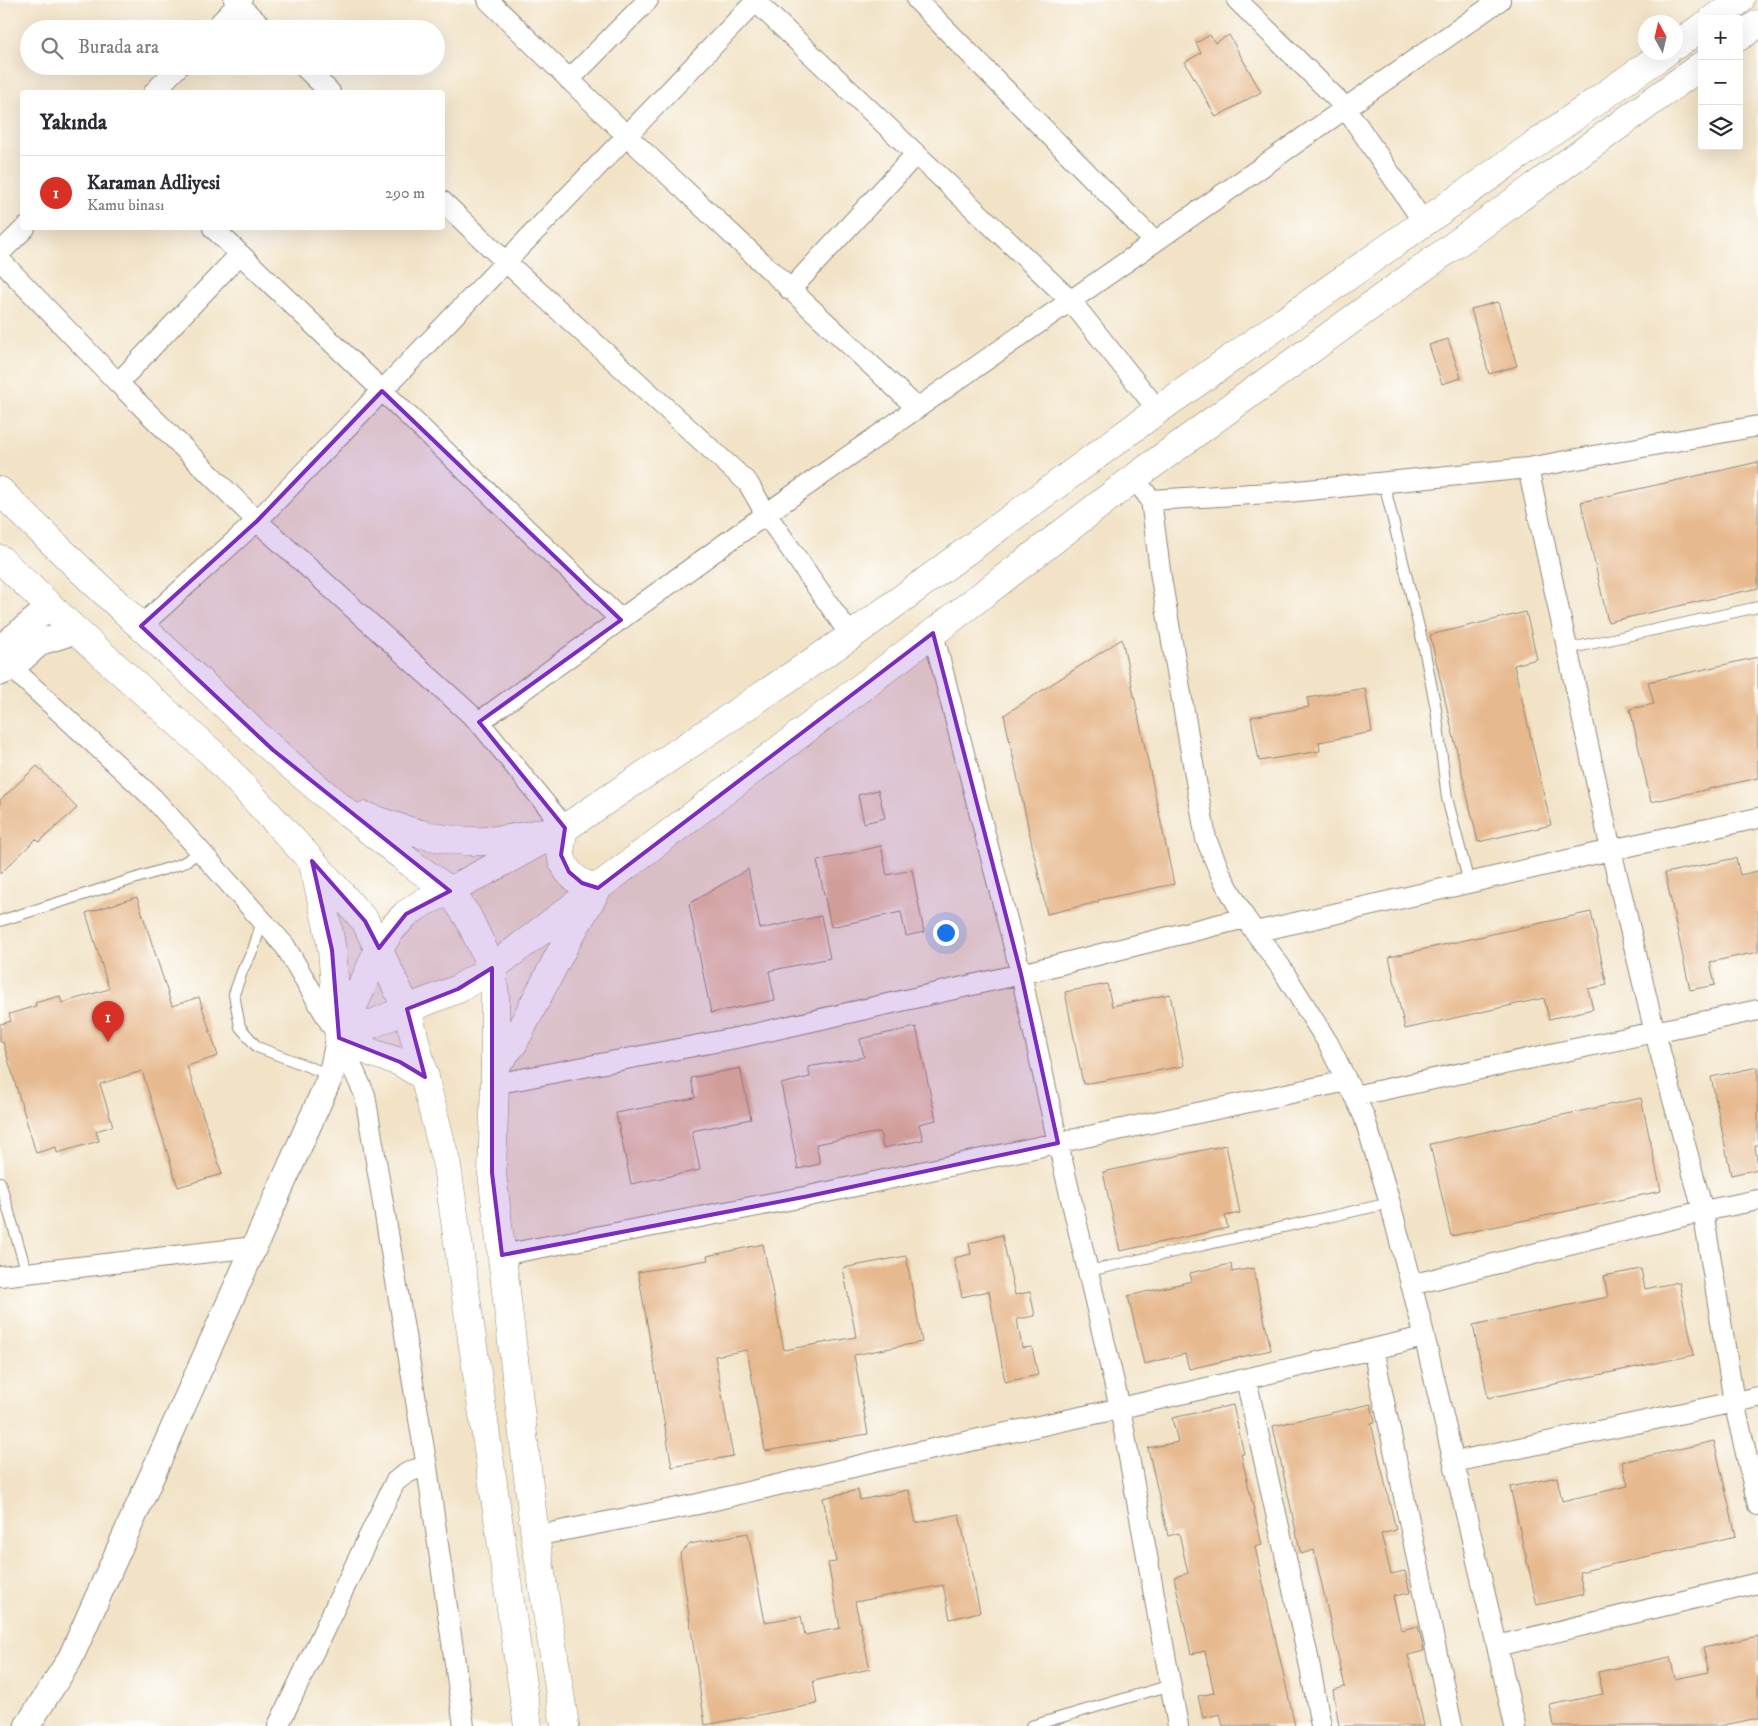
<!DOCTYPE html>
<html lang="tr">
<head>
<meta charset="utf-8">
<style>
  body { margin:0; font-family:"IM FELL DW Pica",serif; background:#f7f7f7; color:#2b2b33 }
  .controls { position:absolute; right:15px; top:15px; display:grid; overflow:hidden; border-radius:5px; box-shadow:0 5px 20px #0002 }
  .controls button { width:45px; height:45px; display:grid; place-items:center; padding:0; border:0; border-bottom:1px solid #e1e1e2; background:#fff; color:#2b2b33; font:25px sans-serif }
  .compass { position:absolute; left:1638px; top:15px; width:45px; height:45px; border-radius:50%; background:#fff; box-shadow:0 5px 20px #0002; rotate:352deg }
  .you { position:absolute; left:945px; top:932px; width:18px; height:18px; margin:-12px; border:4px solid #fff; border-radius:50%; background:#1a73e8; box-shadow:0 0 0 8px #1a73e833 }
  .badge { display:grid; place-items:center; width:32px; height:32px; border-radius:50%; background:#d93025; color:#fff; font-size:16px; font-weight:700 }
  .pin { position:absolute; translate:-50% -41px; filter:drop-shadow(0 1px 2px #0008) }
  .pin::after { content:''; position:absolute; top:26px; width:18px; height:15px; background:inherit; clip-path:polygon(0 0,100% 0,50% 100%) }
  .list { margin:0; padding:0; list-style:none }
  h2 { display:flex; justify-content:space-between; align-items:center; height:65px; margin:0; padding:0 20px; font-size:21px }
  h2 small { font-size:16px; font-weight:400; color:#7c7c81 }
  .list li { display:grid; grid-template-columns:32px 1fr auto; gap:15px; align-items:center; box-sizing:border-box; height:75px; padding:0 20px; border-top:1px solid #e1e1e2 }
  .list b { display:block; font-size:19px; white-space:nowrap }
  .list p { margin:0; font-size:16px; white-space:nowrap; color:#7c7c81 }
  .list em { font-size:16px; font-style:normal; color:#7c7c81 }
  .icon { flex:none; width:28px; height:28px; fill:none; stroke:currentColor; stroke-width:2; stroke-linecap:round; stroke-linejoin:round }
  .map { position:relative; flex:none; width:1758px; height:1726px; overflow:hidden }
  .search { position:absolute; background:#fff; box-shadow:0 5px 20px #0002; left:20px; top:20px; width:425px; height:55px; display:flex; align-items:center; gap:12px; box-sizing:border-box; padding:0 18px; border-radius:28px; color:#7c7c81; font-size:19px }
  .panel { position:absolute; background:#fff; box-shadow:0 5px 20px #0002; left:20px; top:90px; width:425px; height:140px; border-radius:5px }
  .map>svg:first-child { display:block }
</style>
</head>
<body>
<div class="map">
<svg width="1758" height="1726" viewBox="0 0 1758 1726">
  <rect width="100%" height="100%" fill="#fdfcf7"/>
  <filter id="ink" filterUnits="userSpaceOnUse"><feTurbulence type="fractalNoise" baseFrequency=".02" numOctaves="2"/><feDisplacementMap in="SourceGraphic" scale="10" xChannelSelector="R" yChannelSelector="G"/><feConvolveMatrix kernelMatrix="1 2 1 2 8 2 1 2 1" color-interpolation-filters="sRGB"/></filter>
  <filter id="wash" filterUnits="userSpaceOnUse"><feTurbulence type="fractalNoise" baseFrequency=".0096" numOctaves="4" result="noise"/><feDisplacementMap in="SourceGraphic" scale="20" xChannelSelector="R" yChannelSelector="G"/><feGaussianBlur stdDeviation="1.12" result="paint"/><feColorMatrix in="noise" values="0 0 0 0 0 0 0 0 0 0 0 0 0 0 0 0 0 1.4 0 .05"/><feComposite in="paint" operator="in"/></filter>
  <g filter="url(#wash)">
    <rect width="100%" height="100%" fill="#f2e3c7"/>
    <g id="blocks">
      <path fill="#e7b98f" d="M1210,35L1215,43L1229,35L1261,92L1216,117L1185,62L1201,53L1196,43Z
        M1498,302L1517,366L1489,374L1471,309Z
        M1448,339L1461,378L1442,384L1429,345Z
        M1758,462V588L1608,622L1581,502Z
        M1526,612L1537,659L1514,665L1551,825L1478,842L1430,635Z
        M1122,639L1174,884L1098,900V902L1047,914L1004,715Z
        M1758,657V778L1651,802L1630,709L1654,704L1648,682Z
        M1365,688L1372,732L1319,742L1320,751L1259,761L1251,717L1309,707L1307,698Z
        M37,766L77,808L39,842L36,839L0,874V800Z
        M878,790L885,818L864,823L858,795Z
        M881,846L887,875L912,870L924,932L906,936L901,912L831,927L817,861Z
        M1736,858L1740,875L1758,871V952L1710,962L1715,985L1690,990L1665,873Z
        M748,869L760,929L821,916L830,958L769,971L775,1000L711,1013L689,904Z
        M137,897L172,1006L199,997L218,1056L187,1066L222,1174L178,1187L142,1071L100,1084L113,1126L96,1131L99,1141L57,1153L56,1147L36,1153L3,1042H0V1024L11,1021L9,1014L36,1006L35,1003L60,996L62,1003L109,989L86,913Z
        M1591,912L1607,985L1588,989L1593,1009L1549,1019L1544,998L1405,1029L1389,957Z
        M1107,984L1112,1006L1170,994L1184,1066L1083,1084L1065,992Z
        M916,1027L936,1120L919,1124L923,1140L883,1148L880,1132L816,1144L820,1164L798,1169L781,1084L810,1077L808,1067L864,1057L860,1039Z
        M1758,1067V1145H1755L1758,1169L1731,1175L1711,1077Z
        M740,1068L751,1119L692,1131L700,1170L631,1184L616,1113L695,1098L691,1078Z
        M1641,1098L1661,1191L1451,1236L1430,1144Z
        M1226,1145L1240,1213L1225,1216L1228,1228L1120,1251L1103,1172Z
        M1002,1235L1015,1295L1030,1292L1035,1316L1017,1319L1022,1348L1032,1347L1038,1375L1005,1382L989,1291L962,1297L954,1258L971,1254L969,1243Z
        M763,1244L784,1350L856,1337L843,1268L906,1256L922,1342L854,1355L868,1434L765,1451L747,1350L715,1356L733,1456L672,1467L638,1272L708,1260L707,1256Z
        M1231,1264L1232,1272L1253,1268L1271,1350L1189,1369L1185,1354L1144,1364L1128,1296L1192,1281L1190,1273Z
        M1641,1269L1645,1289L1679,1282L1694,1355L1488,1398L1473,1325L1608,1297L1604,1276Z
        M1371,1404L1375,1422L1371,1423L1396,1530L1381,1534L1391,1574L1405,1571L1410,1593L1393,1596L1401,1630L1418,1626L1424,1651L1408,1655L1424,1726H1339L1333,1690L1345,1687L1314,1550L1301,1554L1273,1426Z
        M1233,1405L1244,1454H1241L1262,1545L1255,1547L1295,1726H1223L1220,1714L1203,1718L1198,1696L1214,1693L1205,1651L1191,1654L1174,1577L1188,1573L1179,1533L1168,1536L1148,1448L1178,1442L1172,1418Z
        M1714,1441L1736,1536L1579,1572L1584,1594L1537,1605L1510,1487L1557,1477L1562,1501L1628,1486L1622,1462Z
        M858,1490L860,1500L909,1490L916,1523L959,1514L980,1612L950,1619L943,1585L855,1602L870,1669L813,1681L817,1704L705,1725L680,1554L690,1544L748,1533L765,1622L801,1616L805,1635L840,1628L828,1563L836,1562L823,1498Z
        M1758,1636V1718L1719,1726H1554L1550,1705L1603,1694L1598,1672L1670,1657L1675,1679L1709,1672L1703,1648Z"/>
    </g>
  </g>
  <g filter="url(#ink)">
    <use href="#blocks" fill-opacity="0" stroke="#8e8779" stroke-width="1"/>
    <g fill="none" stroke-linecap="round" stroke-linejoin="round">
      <defs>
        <path id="service" d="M1384,483L1424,648L1436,709L1447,798L1469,883
          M1567,649L1758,607
          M0,921L181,864L201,852
          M262,921L253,950L243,969L234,994L240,1027L257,1047L330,1075
          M0,1182L27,1273
          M1089,1271L1390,1203
          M1031,1726L1171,1685"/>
        <path id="minor" d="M234,0L264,29
          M488,0L627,136L917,408
          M754,0L1070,300L1158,410
          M917,0L1154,241
          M1237,0L1345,107L1424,223
          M214,29L242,0
          M303,66L330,92
          M569,80L648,0
          M154,92L179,66
          M442,201L506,262L748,483L766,514L851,636
          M213,228L621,620
          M0,253L25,228
          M0,260L118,383L257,521L479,722L565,828
          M790,290L916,154
          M118,383L240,254
          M1528,468L1611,850L1655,1033L1703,1211L1734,1402L1758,1505
          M1134,478L1151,500L1161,578L1206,839L1222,877L1245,918L1280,966L1328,1043L1364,1116L1390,1203L1421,1322L1497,1646L1515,1726
          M1151,500L1288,492L1528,468L1758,426
          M141,626L257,521L757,0
          M933,633L1021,974L1058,1143L1120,1408L1178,1726
          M12,668L153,798L285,946L339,1038L365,1095L427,1467L464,1726
          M479,722L766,514L1500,0
          M1255,932L1611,850L1758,818
          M495,1084L741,1037L1021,974L1245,918
          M1354,1096L1758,1010
          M502,1255L809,1196L1347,1081
          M0,1276L254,1247
          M1411,1285L1703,1211L1758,1200
          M1373,1349L1452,1726
          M1246,1379L1308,1657L1321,1726
          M1454,1462L1758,1397
          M535,1536L698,1504L878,1461L1108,1411L1424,1337
          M1497,1646L1758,1583
          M278,1726L395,1482C405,1473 413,1469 427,1467"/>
        <path id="tertiary" d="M0,648L50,607
          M0,673L12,668L41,642L76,631
          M27,1726L70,1659L331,1075L339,1038"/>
        <path id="secondary" d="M1713,19L1740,0
          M1739,37L1758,24
          M1676,45L1702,27
          M379,948L391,930L406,914L424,902L450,891L565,828L851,636L1158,410L1666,52
          M407,1009L458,989L492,968L933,633L1134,478L1702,65
          M495,1065L513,1044L565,944L598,888C567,882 553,858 565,828"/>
        <path id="primary" d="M0,491L82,571L273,750L341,808L412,864L450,891L468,917L492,968L495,995V1084L492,1173L535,1536L565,1726
          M0,559L76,631L213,754L312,861L365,921L407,1009L447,1166L528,1726
          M364,816C403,830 443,843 485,841C512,840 539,833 565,828
          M313,864L327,923L332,950L339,1038
          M341,1034L379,948
          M339,1038L375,1054L400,1062L425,1077
          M339,1038L407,1009"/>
      </defs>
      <use href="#service" stroke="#8e8779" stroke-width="12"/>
      <use href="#minor" stroke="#8e8779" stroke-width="22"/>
      <use href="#tertiary" stroke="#8e8779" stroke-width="27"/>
      <use href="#secondary" stroke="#8e8779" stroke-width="29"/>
      <use href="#primary" stroke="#8e8779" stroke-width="29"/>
      <use href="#service" stroke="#fff" stroke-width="10"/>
      <use href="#minor" stroke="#fff" stroke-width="20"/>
      <use href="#tertiary" stroke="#fff" stroke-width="25"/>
      <use href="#secondary" stroke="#fff" stroke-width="28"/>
      <use href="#primary" stroke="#fff" stroke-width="28"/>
    </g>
  </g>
  <path fill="#7b2cbf" fill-opacity="0.2" stroke="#7b2cbf" stroke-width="4" stroke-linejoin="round" d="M382,391L621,620L479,722L565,828L561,855L569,872L582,883L598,888L933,633L1021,974L1058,1143L809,1196L502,1255L492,1173V968L458,989L407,1009L425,1077L400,1062L339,1038L332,950L312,861L365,921L379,948L406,914L450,891L273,750L141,626L257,521Z"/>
</svg>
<div class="controls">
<button>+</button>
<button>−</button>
<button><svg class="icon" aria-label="layers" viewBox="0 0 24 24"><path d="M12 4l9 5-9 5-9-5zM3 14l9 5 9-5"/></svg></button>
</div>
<svg class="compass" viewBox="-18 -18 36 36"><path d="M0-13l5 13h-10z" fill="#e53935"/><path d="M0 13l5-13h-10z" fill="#7c7c81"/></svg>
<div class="you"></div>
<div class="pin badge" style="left:108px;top:1042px">1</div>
<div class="search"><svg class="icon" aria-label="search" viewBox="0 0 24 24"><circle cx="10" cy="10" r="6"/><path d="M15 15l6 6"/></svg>Burada ara</div>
<section class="panel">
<h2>Yakında<small></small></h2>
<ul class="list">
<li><span class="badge">1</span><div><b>Karaman Adliyesi</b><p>Kamu binası</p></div><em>290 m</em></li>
</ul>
</section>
</div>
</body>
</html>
